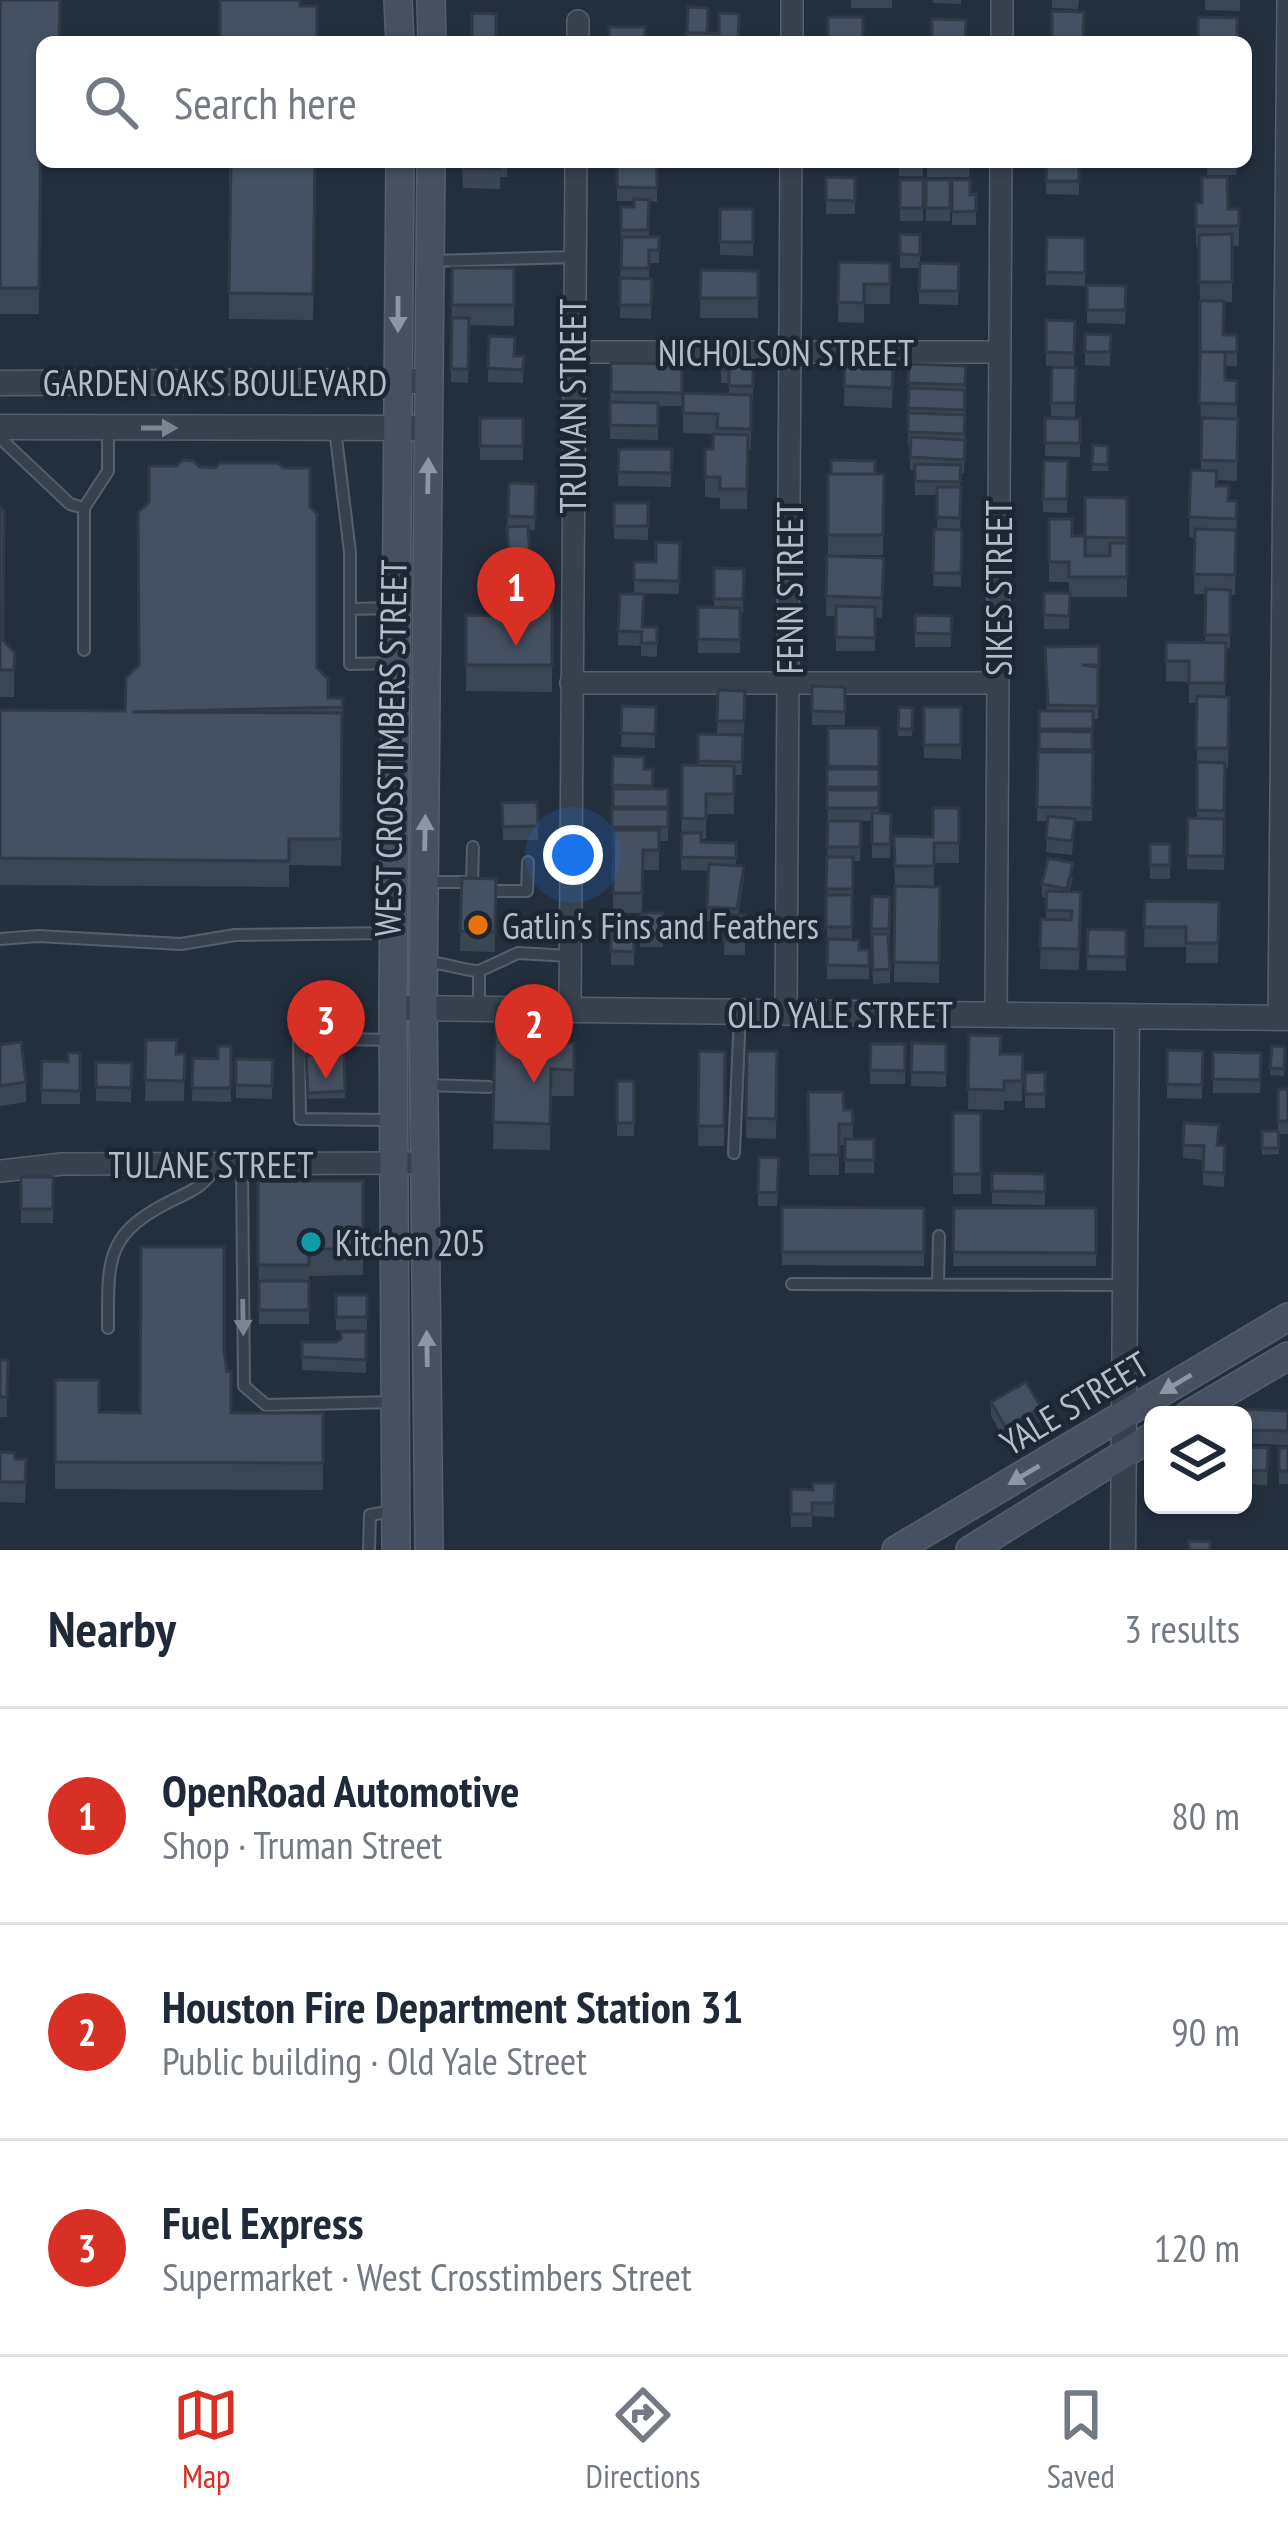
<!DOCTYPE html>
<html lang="en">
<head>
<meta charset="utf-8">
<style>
  body { margin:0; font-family:"PT Sans Narrow",sans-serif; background:#f2f2f3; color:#1f2937 }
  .controls { position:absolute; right:36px; bottom:36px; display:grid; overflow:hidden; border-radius:18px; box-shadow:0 3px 9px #0004 }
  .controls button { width:108px; height:108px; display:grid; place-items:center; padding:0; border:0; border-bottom:3px solid #e0e1e3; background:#fff; color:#1f2937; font:60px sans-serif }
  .you { position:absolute; left:573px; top:855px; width:42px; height:42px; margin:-30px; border:9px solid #fff; border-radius:50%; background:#1a73e8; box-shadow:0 0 0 18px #1a73e833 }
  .badge { display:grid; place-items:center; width:78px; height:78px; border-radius:50%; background:#d93025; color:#fff; font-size:39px; font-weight:700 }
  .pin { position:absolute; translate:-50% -99px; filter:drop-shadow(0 3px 6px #0008) }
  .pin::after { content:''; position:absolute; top:63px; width:42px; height:36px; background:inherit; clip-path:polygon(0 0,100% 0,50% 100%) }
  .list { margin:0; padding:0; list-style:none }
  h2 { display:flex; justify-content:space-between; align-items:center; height:156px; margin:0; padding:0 48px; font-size:51px }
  h2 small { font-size:39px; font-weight:400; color:#747a83 }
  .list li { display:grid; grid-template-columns:78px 1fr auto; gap:36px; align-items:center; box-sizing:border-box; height:216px; padding:0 48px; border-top:3px solid #e0e1e3 }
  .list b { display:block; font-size:45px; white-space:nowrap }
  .list p { margin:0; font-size:39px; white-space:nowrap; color:#747a83 }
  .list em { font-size:39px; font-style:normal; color:#747a83 }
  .icon { flex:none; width:66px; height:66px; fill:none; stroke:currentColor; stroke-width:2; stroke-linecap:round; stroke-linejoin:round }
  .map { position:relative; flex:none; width:1288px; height:1550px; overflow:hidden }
  .search { position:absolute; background:#fff; box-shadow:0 3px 9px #0004; left:36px; right:36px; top:36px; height:132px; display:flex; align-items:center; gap:30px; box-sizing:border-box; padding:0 42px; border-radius:18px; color:#747a83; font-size:45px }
  .sheet { height:804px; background:#fff }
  nav { display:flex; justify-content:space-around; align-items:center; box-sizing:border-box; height:168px; border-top:3px solid #e0e1e3; background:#fff; font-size:33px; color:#747a83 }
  nav a { display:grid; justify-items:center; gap:6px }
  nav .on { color:#d93025 }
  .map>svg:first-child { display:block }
</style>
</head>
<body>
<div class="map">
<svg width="1288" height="1550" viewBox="0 0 1288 1550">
  <rect width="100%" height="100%" fill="#242f3e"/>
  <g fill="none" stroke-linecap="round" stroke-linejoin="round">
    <defs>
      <path id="service" d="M433,261L574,257
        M335,429L350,552V664L393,663
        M0,438L70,504L84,508L108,471V427
        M350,609L395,608
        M84,650V508
        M428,882H472L473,847
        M486,887L497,891H527L528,862
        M0,939L38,936L181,944L235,935L391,933
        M424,962C444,962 459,970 479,971
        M479,1009V971L518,953L570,956
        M390,1040L299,1038L300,1119L391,1120
        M426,1085L489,1087
        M734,1153L740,1013
        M242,1165L244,1386L266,1405L393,1402
        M792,1284L1125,1285
        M938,1284L939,1236
        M108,1328C108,1258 105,1233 175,1199C196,1189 205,1185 217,1164
        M369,1550L370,1515L393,1511"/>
      <path id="minor" d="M578,42V21
        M792,42V0
        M1002,42V0
        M572,352H1000
        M571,683H998
        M570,1011L576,162
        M786,1014L791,162
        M996,1015L1001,162
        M1279,1018L1288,0
        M0,1171L62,1164L423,1163"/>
      <path id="tertiary" d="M0,383L415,381
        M0,427L429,428
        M408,1008L1288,1018
        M1123,1550L1127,1017"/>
      <path id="secondary" d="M398,0L400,42
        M431,0L432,42
        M1188,1415L1288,1356
        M396,1550L393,1007L400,162
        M429,1550L423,1008L431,162
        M896,1550L1288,1317
        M970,1550L1153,1436"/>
    </defs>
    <use href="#service" stroke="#565f6c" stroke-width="14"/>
    <use href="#minor" stroke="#565f6c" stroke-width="24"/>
    <use href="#tertiary" stroke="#565f6c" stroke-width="27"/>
    <use href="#secondary" stroke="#565f6c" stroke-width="30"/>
    <use href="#service" stroke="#38414e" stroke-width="10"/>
    <use href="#minor" stroke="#38414e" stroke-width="21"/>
    <use href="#tertiary" stroke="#38414e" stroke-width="24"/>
    <use href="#secondary" stroke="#465061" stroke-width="27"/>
  </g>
  <path fill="#3b4654" d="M0,0L42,42L39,314H0Z
    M851,0H892V8H851Z
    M933,0H961V4L933,3Z
    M1052,0H1079L1078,9L1052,8Z
    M1205,0H1240V11L1205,10Z
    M229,162H316L313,320L229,319Z
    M462,162H508L507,177H500V189L463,188Z
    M657,162V202L649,201V237H659V263H649V279H652L651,319L620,318L621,207H634V201H617V187L631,166Z
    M899,162H923V176H899Z
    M927,162H976V163H970L969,177H927Z
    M1079,162V195L1046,194V181Z
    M1207,162H1237L1236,175H1207Z
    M855,178V214H826V200Z
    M900,180L923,208V221H900Z
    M926,180H950V221H926Z
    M952,180L970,195L976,194V225H952Z
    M1196,203L1228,209H1239V246H1232V302H1224L1223,335H1237V366H1225V380L1237,381V481L1217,480V486L1229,501H1237L1235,595H1230V649L1226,648L1225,697L1229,717L1228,768H1225L1224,870L1187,869V856L1197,818V703H1189V682L1166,681V642L1205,643L1206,594H1194L1195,538L1189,537L1191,470L1201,471L1200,302L1199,246L1196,247Z
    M753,209V256L720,255V242Z
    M900,234L920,235V263L959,264L958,305L919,304V268H900Z
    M1047,237L1085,238V286L1046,285Z
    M839,262L890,263V304H864V323L838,322Z
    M452,268H514V326L469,325L468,383L451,382Z
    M701,270L758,271V318H700Z
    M1087,285L1126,286L1125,324L1087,323Z
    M1046,320L1075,321L1074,366H1046Z
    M1085,334L1111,335L1110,366L1085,365Z
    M489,336L515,356H524L523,383L488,382Z
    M845,353L880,366H893L892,408L844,406Z
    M753,360V399H751V449H748L747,509H720V498L705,497V449H713L717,434L683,433V393L729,394V383H721V361Z
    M611,363L682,364V406H658V440L610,439Z
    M909,364L966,366L965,454L964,473H960L961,587L933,586L934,529H937V495H915V470H910V446H908Z
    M1052,367L1076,368L1075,417L1051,416Z
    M480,418H523V460H480Z
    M1080,419V457L1045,456V443Z
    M1093,445L1108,446V471H1092Z
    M619,449H672L671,487L618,486Z
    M1044,461H1068L1067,513L1043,512Z
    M200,467L310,507L317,668L328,698H343L341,866L289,865V887L0,885V710L125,711Z
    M828,474H884L883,555H828Z
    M509,483L536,484L535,530H529L530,571L509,572L507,527Z
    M1127,498V597H1070L1069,629H1044V593H1069V582H1049V519L1072,536H1085Z
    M648,503V540L614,539V526Z
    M0,507L3,640L15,653L14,697H0Z
    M680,543L679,594L634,593V562H656Z
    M827,556L884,558L882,618L875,617V651H836V616H826Z
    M744,569L743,613H740V653H698V607H714V599Z
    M552,585V692L466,691V615L524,616Z
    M620,594L643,627H657V657L641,656V646L618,645Z
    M952,616L951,647H915V633Z
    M1099,646L1098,719H1093L1092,821H1075L1072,855L1046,852L1048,821H1037L1039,711H1047L1045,647Z
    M812,686L845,687V725H812Z
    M718,690L745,691L744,735L717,734Z
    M622,706L656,707L655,748L621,747Z
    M899,707L913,708L912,736H898Z
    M961,707V759L924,758V745Z
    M828,728H879V813L891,814L890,858H872V821H861L860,861H853L852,940L859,950H869V979H827Z
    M743,735L742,775H734V814H706V839H701V842L736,843V865L744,879L738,915H745V955H724L725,922L707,921L709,871L681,870L682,765H698V761Z
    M613,756L644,769H653V789H668V841H659V870H643L642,913H613Z
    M537,802L538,840H503L502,803Z
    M959,808V863H934V886H895L894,836L933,837Z
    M1150,844H1170V879H1150Z
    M1073,877L1069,892H1081L1079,970L1040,969L1041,919H1046L1047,898L1042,897V884Z
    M462,878L496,879L495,952L460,951Z
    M895,886L940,887L939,983L894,982Z
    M890,897V983L873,984L871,929Z
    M1145,901L1219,902L1218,963H1186V947H1144Z
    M641,913H663V947H640Z
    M611,920H634V965H611Z
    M1088,929L1126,930V971L1087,970Z
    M496,1005L553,1043H574V1096H551L550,1150L493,1149Z
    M969,1035L1000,1054H1023L1022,1101H1004V1110L968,1109Z
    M146,1040L176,1054H185L184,1101H145Z
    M912,1043L946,1044V1087L911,1086Z
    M905,1044V1084H870V1070Z
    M0,1045L26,1082V1102L0,1106Z
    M231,1046V1102L192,1101L193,1058L218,1059Z
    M1272,1046L1285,1047L1284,1076L1270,1075Z
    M1167,1050L1203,1051L1202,1099L1167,1098Z
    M699,1051L725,1052L724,1146H698Z
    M747,1051H777L776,1139L746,1138Z
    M80,1053V1104H41L42,1061L68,1062Z
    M344,1053L345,1098L308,1099L306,1055Z
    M1261,1053L1260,1093H1213V1079Z
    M236,1059L273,1060L272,1099L236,1098Z
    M96,1062L132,1063L131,1102L96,1101Z
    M1045,1072V1108H1025V1073Z
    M617,1081H634V1136H617Z
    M1278,1089H1288V1134H1279V1154L1262,1155V1131L1278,1132Z
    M808,1092L844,1110H852L853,1139H874V1173H845V1145H839V1175H809Z
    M953,1113H981V1194H953Z
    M1184,1123L1218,1145H1225L1224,1187L1203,1185V1160L1183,1158Z
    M779,1158L777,1206H758V1192Z
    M992,1173L1045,1174V1205L992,1204Z
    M21,1177H53V1223H21Z
    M258,1181H363V1275L309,1276V1324H259Z
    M782,1207L924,1208V1266L782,1265Z
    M954,1208H1096V1266H953Z
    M336,1295H367V1330H336Z
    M366,1332V1373L302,1370V1342H336Z
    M224,1352L231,1413H323V1490L55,1489V1380L99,1412L140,1413Z
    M0,1360H8L7,1417H0Z
    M991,1402L1041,1421L1006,1442L991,1416Z
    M1243,1409L1288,1411V1445L1243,1443Z
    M1246,1447L1268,1448L1267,1485L1245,1484Z
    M1279,1448H1288V1484H1279Z
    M0,1452L15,1459H26L25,1503L0,1502Z
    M835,1483L834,1517L812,1516V1527H791V1514L813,1490Z"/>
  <path fill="#303945" d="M1041,1407V1421L1006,1442V1428Z"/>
  <path fill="#455162" stroke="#303945" stroke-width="3" d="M0,0H60L59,42H42L39,288H0Z
    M220,0H300V6H317V42H220Z
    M688,7L708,8L707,33H687Z
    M1052,11L1084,12L1083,41L1052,40Z
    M472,13L496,14V42H472Z
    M719,13L739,14L738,42H686V33L719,34Z
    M828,17H863V40L854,39V42H828Z
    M1198,17L1237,18V42H1198Z
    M932,19L966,20L965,42H932Z
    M609,27H645L644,42H609Z
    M231,162H315L313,294L229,293Z
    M463,162H500V169L463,168Z
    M631,162H657V188L617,187V166H631Z
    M927,162H970L969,164L927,163Z
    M1047,162H1079V181H1046Z
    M826,177L855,178V201L826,200Z
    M1202,177H1227L1228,209H1239V226H1196V203H1202Z
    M900,180H923V208H900Z
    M926,180H950V208H926Z
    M952,180H970V195L976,194V211L952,212Z
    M634,199L649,200L648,230H621V207H634Z
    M720,209H753V242H720Z
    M900,234L920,235V255L900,254Z
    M1232,234V282H1199V235Z
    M622,237H659V250H649V268H621Z
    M1047,237L1085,238V273L1046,272Z
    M839,262L890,263V284H864V303L838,302Z
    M920,263L959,264L958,291H919Z
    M452,268H514V305H452Z
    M701,270L758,271V298H700Z
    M620,278L652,279L651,305H620Z
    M1087,285L1126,286L1125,310H1087Z
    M1200,301H1224L1223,335H1237V352H1200Z
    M452,318H469L468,369H451Z
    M1046,320L1075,321L1074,353L1046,352Z
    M1085,334L1111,335L1110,352H1085Z
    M489,336L515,337L514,356H524L523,370L488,368Z
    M1200,352H1225V380L1237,381L1236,404L1199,403Z
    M845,353L880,354V366H893L892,388L844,386Z
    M753,360V386H729V370H721V361Z
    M611,363L682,364V393L611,392Z
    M909,364L966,366L965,385L908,383Z
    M1052,367L1076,368L1075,403H1051Z
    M909,388L965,390L964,410L908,408Z
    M683,393L751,395V429L717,428L718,414L683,413Z
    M610,402L658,403V426L610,425Z
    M908,413L965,415L964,434L908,432Z
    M480,418H523V446H480Z
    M1045,418L1080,419V443H1045Z
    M1202,418L1238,419L1237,461L1201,460Z
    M713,434L748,435L747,489H720V477H705V449H713Z
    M911,437L965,440L964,460L910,457Z
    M1093,445L1108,446V465L1092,464Z
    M619,449H672L671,473L618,472Z
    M183,460L193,461L200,467L215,468L219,463H278L283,468H310V507L317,514V668L328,679V698H343V707L132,712L342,713L341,839H289V861L0,858V710L125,711L126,678L139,665L138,513L149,502V466H176Z
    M831,460L875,461V474H831Z
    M1044,461H1068L1067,499H1043Z
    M915,464L961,465L960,482L915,481Z
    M1191,470L1217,471L1216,486H1229L1228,501H1237L1236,519L1189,517Z
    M828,474H884L883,535H828Z
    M509,483L536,484L535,517L508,516Z
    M937,487H961L960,518L937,517Z
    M1085,497L1127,498V538L1085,537V556H1110V543H1127V577H1069V562H1049V519H1072V536H1085Z
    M614,503H648V526H614Z
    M0,507L4,511L3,640L15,653L14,670H0Z
    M528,526L530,557L509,558L507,527Z
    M934,529L962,530L961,573H933Z
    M1195,529L1236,530L1235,575L1194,574Z
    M656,542L680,543L679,581L634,580V562H656Z
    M827,556L884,558L882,598L826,596Z
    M714,568L744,569L743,599H714Z
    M527,585H552V665H466V615L524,616Z
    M1206,589L1230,590V635H1205Z
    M1044,593H1070L1069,616L1044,615Z
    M620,594H644L642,627H657V643H641L642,632L618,631Z
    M836,606L875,607V638L836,637Z
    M698,607L740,608V640L698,639Z
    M915,615L952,616L951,634L915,633Z
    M1166,642L1226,643L1225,683H1189V661H1166Z
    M1099,646V665H1082L1098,667V706L1048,705L1045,647Z
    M812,686L845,687V712L812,711Z
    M718,690L745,691L744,721H717Z
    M1197,696L1229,697L1228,748H1196Z
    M622,706L656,707L655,734L621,733Z
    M899,707L913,708L912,729H898Z
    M924,707H961V745H924Z
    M1039,711H1093V729H1039Z
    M828,728H879V767L828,766Z
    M1039,731L1092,732V750L1039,749Z
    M698,734L743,735L742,762L698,761Z
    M1038,752H1093L1092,808L1037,807Z
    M613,756L644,757V769H653L652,786L612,785Z
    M1197,762L1225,763L1224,811L1197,810Z
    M682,765L734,766V794H706V819L682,818Z
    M827,769H879V787H827Z
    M613,789H668V807H613Z
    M827,790H879V808H827Z
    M537,802L538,826L503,827L502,803Z
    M933,808H959V843H934V866H895L894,836L933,837Z
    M612,809H668V827H612Z
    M872,813L891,814L890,844H872Z
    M1048,816L1075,819L1072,841L1046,838Z
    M1188,818L1224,819V856H1187Z
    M828,821H861L860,847H827Z
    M614,830H659V850H643L642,893H613Z
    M682,833H701V842L736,843V858L681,857Z
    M1150,844H1170V865H1150Z
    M827,857H853V889H826Z
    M1048,858L1073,863L1067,889L1042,884Z
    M709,864L744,866L737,909L707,907Z
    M462,878L496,879L495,932L460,931Z
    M895,886L940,887L939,963L894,962Z
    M1047,891L1081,892L1079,949L1040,948L1041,919L1071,920L1072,911L1046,910Z
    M826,895H852V927H826Z
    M872,896L890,897L889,929H871Z
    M1145,901L1219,902L1218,943H1186V927H1144Z
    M641,913H663V934L640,933Z
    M725,914L745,915V941H724Z
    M611,920H634V952L611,951Z
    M1088,929L1126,930V957L1087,956Z
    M872,934H888L890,969L873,970Z
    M828,939L859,940V950H869V966L827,965Z
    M496,1005L553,1007L552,1043H574V1070L551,1069L550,1124L493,1122Z
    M969,1035L1001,1036L1000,1054H1023L1022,1081H1004V1090L968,1089Z
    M146,1040H177L176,1054H185L184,1081L145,1080Z
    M21,1042L26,1082L0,1086V1045Z
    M912,1043L946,1044V1073L911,1072Z
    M871,1044H905V1071L870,1070Z
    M218,1046H231V1088H192L193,1058L218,1059Z
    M1272,1046L1285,1047L1284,1069L1270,1068Z
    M1167,1050L1203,1051L1202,1085L1167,1084Z
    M699,1051L725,1052L724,1126H698Z
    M747,1051H777L776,1119L746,1118Z
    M1213,1052L1261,1053L1260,1080L1213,1079Z
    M68,1053H80V1091L41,1090L42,1061L68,1062Z
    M344,1053L345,1091L308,1093L306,1055Z
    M236,1059L273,1060L272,1086L236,1085Z
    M96,1062L132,1063L131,1088L96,1087Z
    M1045,1072V1094H1025V1073Z
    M617,1081H634V1123H617Z
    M1278,1089H1288V1121H1278Z
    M808,1092H843L844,1110H852L853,1124H839V1155H809Z
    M953,1113H981V1174H953Z
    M1184,1123L1219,1125L1217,1145H1225L1224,1173L1203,1172L1204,1146L1183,1145Z
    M1262,1131H1278L1279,1148H1262Z
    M845,1139H874V1160H845Z
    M759,1157L779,1158L777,1193L758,1192Z
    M992,1173L1045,1174V1192L992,1191Z
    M21,1177H53V1209H21Z
    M258,1181H363V1249H309V1265H258Z
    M782,1207L924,1208V1252H782Z
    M954,1208H1096V1253L953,1252Z
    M141,1247H224V1351L227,1371H231V1413H323V1463L55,1462V1380H99V1412L140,1413Z
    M259,1281H309V1310H259Z
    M336,1295H367V1317H336Z
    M341,1332H366V1360L302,1357V1342H336L341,1339Z
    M0,1360H8L7,1397H0Z
    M1026,1382L1041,1407L1006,1428L991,1402Z
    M1243,1409L1288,1411V1431L1243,1430Z
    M1246,1447L1268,1448L1267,1471L1245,1470Z
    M1279,1448H1288V1471H1279Z
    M0,1452L15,1453V1459H26L25,1482H0Z
    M813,1483H835L834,1503H812V1514H791V1489L813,1490Z
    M1189,1541L1210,1542V1550H1189Z"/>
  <defs><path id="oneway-solid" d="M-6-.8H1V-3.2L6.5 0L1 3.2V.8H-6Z" transform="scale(3)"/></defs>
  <g fill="#8e96a5">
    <use href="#oneway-solid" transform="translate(398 314) rotate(90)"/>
    <use href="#oneway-solid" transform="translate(428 476) rotate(-89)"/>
    <use href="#oneway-solid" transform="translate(425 833) rotate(-89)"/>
    <use href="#oneway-solid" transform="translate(427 1349) rotate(-91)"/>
    <use href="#oneway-solid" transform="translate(1176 1384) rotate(149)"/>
    <use href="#oneway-solid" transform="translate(1024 1475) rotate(149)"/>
  </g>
  <g fill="#7c8592">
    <use href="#oneway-solid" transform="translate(159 428)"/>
    <use href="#oneway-solid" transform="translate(243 1317) rotate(89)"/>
  </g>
  <circle fill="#e8710a" stroke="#1d2633" stroke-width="4.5" cx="478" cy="925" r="12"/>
  <circle fill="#0f9aa8" stroke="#1d2633" stroke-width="4.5" cx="311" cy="1242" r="12"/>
  <g text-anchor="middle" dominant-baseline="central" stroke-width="9" stroke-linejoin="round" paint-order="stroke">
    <g font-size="36" fill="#b4bcc9" stroke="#1d2633">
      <text x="786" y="352">NICHOLSON STREET</text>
      <text x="215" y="382">GARDEN OAKS BOULEVARD</text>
      <text transform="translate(572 406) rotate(-90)">TRUMAN STREET</text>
      <text transform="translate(789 588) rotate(-90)">FENN STREET</text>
      <text transform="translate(998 588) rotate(-90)">SIKES STREET</text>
      <text transform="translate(390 748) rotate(-89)">WEST CROSSTIMBERS STREET</text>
      <text x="840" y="1014">OLD YALE STREET</text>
      <text x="211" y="1164">TULANE STREET</text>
      <text transform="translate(1074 1403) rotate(-31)">YALE STREET</text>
    </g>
    <g font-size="36" fill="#b4bcc9" stroke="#1d2633" text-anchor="start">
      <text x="502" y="925">Gatlin's Fins and Feathers</text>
      <text x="335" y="1242">Kitchen 205</text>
    </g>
  </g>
</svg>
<div class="controls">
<button><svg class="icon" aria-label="layers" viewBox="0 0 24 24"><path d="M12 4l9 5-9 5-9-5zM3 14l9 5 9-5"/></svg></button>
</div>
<div class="you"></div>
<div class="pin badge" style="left:516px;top:646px">1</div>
<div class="pin badge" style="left:534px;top:1083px">2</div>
<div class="pin badge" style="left:326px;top:1079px">3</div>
<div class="search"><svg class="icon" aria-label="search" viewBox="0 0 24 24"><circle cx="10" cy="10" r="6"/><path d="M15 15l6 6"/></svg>Search here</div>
</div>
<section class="sheet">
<h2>Nearby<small>3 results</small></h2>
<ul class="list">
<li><span class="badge">1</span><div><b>OpenRoad Automotive</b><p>Shop · Truman Street</p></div><em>80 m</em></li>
<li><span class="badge">2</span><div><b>Houston Fire Department Station 31</b><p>Public building · Old Yale Street</p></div><em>90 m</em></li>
<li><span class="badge">3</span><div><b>Fuel Express</b><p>Supermarket · West Crosstimbers Street</p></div><em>120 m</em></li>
</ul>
</section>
<nav>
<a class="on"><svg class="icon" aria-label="map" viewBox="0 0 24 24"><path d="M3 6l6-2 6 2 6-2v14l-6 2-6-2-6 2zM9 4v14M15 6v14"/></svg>Map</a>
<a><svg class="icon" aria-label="directions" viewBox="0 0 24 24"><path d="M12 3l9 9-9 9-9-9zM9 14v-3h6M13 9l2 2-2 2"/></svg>Directions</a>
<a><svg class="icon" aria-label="saved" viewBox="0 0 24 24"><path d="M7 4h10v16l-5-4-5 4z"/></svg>Saved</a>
</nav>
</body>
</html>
